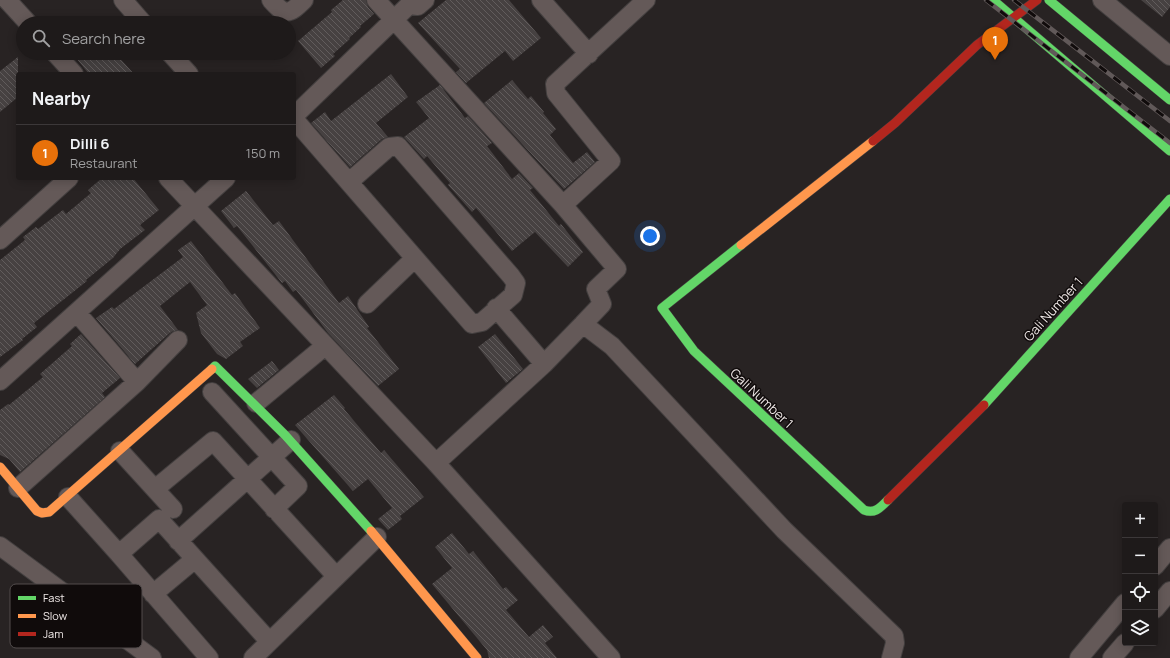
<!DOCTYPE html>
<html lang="en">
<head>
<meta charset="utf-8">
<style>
  body { margin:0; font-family:Manrope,sans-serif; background:#262323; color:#f1f3f6 }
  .controls { position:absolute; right:12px; bottom:12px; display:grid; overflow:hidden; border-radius:4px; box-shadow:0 2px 10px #0003 }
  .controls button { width:36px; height:36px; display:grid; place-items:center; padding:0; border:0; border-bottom:1px solid #3c3839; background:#1e1a1a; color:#f1f3f6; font:20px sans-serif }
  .you { position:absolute; left:650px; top:236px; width:14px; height:14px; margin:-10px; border:3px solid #fff; border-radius:50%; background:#1a73e8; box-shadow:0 0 0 6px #1a73e833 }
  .badge { display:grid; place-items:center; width:26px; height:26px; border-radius:50%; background:#a9a2a2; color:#fff; font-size:13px; font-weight:700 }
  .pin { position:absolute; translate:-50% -33px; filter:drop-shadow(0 1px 2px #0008) }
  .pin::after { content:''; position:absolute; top:21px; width:14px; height:12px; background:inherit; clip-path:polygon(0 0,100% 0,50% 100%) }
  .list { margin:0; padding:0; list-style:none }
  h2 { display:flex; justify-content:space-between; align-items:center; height:52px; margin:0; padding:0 16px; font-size:17px }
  h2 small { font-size:13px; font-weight:400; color:#a1a1a2 }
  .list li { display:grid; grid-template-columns:26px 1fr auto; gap:12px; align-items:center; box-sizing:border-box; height:56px; padding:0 16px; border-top:1px solid #3c3839 }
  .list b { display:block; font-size:15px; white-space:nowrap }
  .list p { margin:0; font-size:13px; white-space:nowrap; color:#a1a1a2 }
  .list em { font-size:13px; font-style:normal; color:#a1a1a2 }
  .icon { flex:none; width:22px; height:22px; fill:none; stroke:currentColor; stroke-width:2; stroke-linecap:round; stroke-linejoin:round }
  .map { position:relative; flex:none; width:1170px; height:658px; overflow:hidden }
  .search { position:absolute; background:#1e1a1a; box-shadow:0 2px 10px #0003; left:16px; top:16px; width:280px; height:44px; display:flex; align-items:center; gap:10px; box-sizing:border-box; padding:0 14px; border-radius:22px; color:#a1a1a2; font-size:15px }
  .panel { position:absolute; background:#1e1a1a; box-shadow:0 2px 10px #0003; left:16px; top:72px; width:280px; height:108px; border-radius:4px }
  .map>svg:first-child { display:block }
</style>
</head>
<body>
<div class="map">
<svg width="1170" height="658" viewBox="0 0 1170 658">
  <defs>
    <pattern id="building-back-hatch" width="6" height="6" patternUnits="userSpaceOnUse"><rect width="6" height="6" fill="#464141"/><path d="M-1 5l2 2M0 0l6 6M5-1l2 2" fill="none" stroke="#615c5c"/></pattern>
  </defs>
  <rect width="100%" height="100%" fill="#282323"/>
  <path fill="url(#building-back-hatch)" d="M343,0H366L368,7L374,14L360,26L361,27L349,38L350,39L333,54L335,56L321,68L298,41L332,12L331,10Z
    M446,0H509L541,38L513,61L505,51L466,83L456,72L460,69L418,23Z
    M1141,0H1170V7L1162,17Z
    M72,53H115L134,74H89Z
    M18,57V97L0,112V71Z
    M391,74L408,97L376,123L388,137L382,139L350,167L311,123L325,112L331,121Z
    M512,80L528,99L531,96L544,112L543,113L556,129L550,135L573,163L587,152L595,162L564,189L484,103Z
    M440,85L465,118L468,116L492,143L487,146L512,179L519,173L533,188L530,190L559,226L561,224L583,252L568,267L535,232L512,251L476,208L472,212L448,185L450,183L427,156L424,159L404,137L429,118L416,102Z
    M102,178H133L159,210L140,225L145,230L120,249L113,258L86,280L87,281L34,323L37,327L22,339L23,340L0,357V260L25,240L23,237L36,227L38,229L63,210L66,214L91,193L88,190Z
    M246,191L273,225L279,221L339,303L348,296L369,327L367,328L399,369L378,386L328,333L296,290L293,292L285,281L282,283L237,226L234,228L221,211Z
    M191,241L232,295L235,293L260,328L240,342L243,346L226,359L217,354L201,333L196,313L207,305L190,282L160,306L178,330L171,332L135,364L96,318L112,307L114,309L183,257L178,250Z
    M81,334L120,378L102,393L105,397L20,472L9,459L0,455V410L8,404L9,405L43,377L40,374L72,346L70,344Z
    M495,334L523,369L506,383L478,347Z
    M272,361L279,370L257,388L248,379Z
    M334,395L345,408L344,409L381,453L384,450L424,497L400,516L402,519L388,530L378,519L392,508L368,479L353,491L295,425Z
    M452,533L469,554L473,551L503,589L506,587L518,600L506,610L529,637L543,625L553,637L545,643L557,658H489L487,650L432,584L452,568L435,547Z"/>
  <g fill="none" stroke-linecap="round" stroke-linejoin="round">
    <defs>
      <path id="street" d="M7,0L28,23
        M123,0L143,23
        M271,0C285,16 289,15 304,0
        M376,0L563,205L617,269L596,289L602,304L583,324
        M541,0L589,54
        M1102,0L1170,56
        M55,53L74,74
        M170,53L189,74
        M294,116L409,5L418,6L425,0
        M294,119L472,324L482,322L513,295L516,283L511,276L398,146L389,147L349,182
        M168,178L436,463L611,658
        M563,205L611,161L556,93L555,84L646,0
        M0,240L69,178
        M367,304L414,259
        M496,308L544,364
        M77,313L137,382
        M0,381L226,178
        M212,392L298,486L274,509
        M256,403L325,346
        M120,451L173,509
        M436,463L544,364L583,324L612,346L784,530L894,636L895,643L891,658
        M18,488L137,382L178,340
        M155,489L213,441L336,576
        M68,497L119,554L159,519L269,641
        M178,541L291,440
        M0,546L152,658
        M119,554L209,658
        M1155,566L1170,548
        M153,594L195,559
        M1155,609L1170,591
        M253,658L377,537
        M1079,658L1125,603
        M1112,658L1125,643"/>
      <path id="fast" d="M993,0L1170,151
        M1049,0L1170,100
        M741,245L662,308L694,351L864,510C875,514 880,508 888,500
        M212,369L215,366L285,435L371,531
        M984,405L1170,199"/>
      <path id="slow" d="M741,245L873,141
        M0,467L37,511L42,513L49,512L212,369
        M371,531L477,658"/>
      <path id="jam" d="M873,141L895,123L977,45L1037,0
        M888,500L984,405"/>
    </defs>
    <use href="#street" stroke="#433f3f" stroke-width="20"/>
    <use href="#fast" stroke="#433f3f" stroke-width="10"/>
    <use href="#slow" stroke="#433f3f" stroke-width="10"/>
    <use href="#jam" stroke="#433f3f" stroke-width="10"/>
    <use href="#street" stroke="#645958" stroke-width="18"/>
    <use href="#fast" stroke="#63d668" stroke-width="9"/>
    <use href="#slow" stroke="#ff974d" stroke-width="9"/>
    <use href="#jam" stroke="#b3261e" stroke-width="9"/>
    <defs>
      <path id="rail" d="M986,0L1170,143
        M1014,0L1170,121"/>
    </defs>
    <use href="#rail" stroke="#615959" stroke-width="4.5"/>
    <use href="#rail" stroke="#100b0b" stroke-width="3" stroke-dasharray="9" stroke-linecap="butt"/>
  </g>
  <g text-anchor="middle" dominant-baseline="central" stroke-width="3" stroke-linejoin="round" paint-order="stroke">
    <g font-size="13" fill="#eee7e6" stroke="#100b0b">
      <text transform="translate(1053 309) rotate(-48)">Gali Number 1</text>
      <text transform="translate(762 398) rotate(43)">Gali Number 1</text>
    </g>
  </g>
  <rect x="10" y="584" width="132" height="64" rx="6" fill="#100b0b" stroke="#534d4d" stroke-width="1"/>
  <rect x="18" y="596" width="18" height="4" fill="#63d668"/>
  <rect x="18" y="614" width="18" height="4" fill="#ff974d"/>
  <rect x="18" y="632" width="18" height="4" fill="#b3261e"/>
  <g font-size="11" fill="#eee7e6">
    <text x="43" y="602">Fast</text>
    <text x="43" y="620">Slow</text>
    <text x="43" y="638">Jam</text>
  </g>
</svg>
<div class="controls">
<button>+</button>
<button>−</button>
<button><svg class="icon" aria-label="locate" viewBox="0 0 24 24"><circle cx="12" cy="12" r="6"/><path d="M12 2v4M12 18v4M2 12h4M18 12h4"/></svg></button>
<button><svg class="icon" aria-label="layers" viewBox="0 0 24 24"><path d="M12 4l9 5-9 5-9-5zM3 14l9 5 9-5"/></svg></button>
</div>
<div class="you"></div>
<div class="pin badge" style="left:995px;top:60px;background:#e8710a">1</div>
<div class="search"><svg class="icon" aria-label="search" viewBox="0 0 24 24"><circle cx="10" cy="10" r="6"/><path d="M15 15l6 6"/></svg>Search here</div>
<section class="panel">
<h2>Nearby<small></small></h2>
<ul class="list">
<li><span class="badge" style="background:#e8710a">1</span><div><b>Dilli 6</b><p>Restaurant</p></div><em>150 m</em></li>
</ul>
</section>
</div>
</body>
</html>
